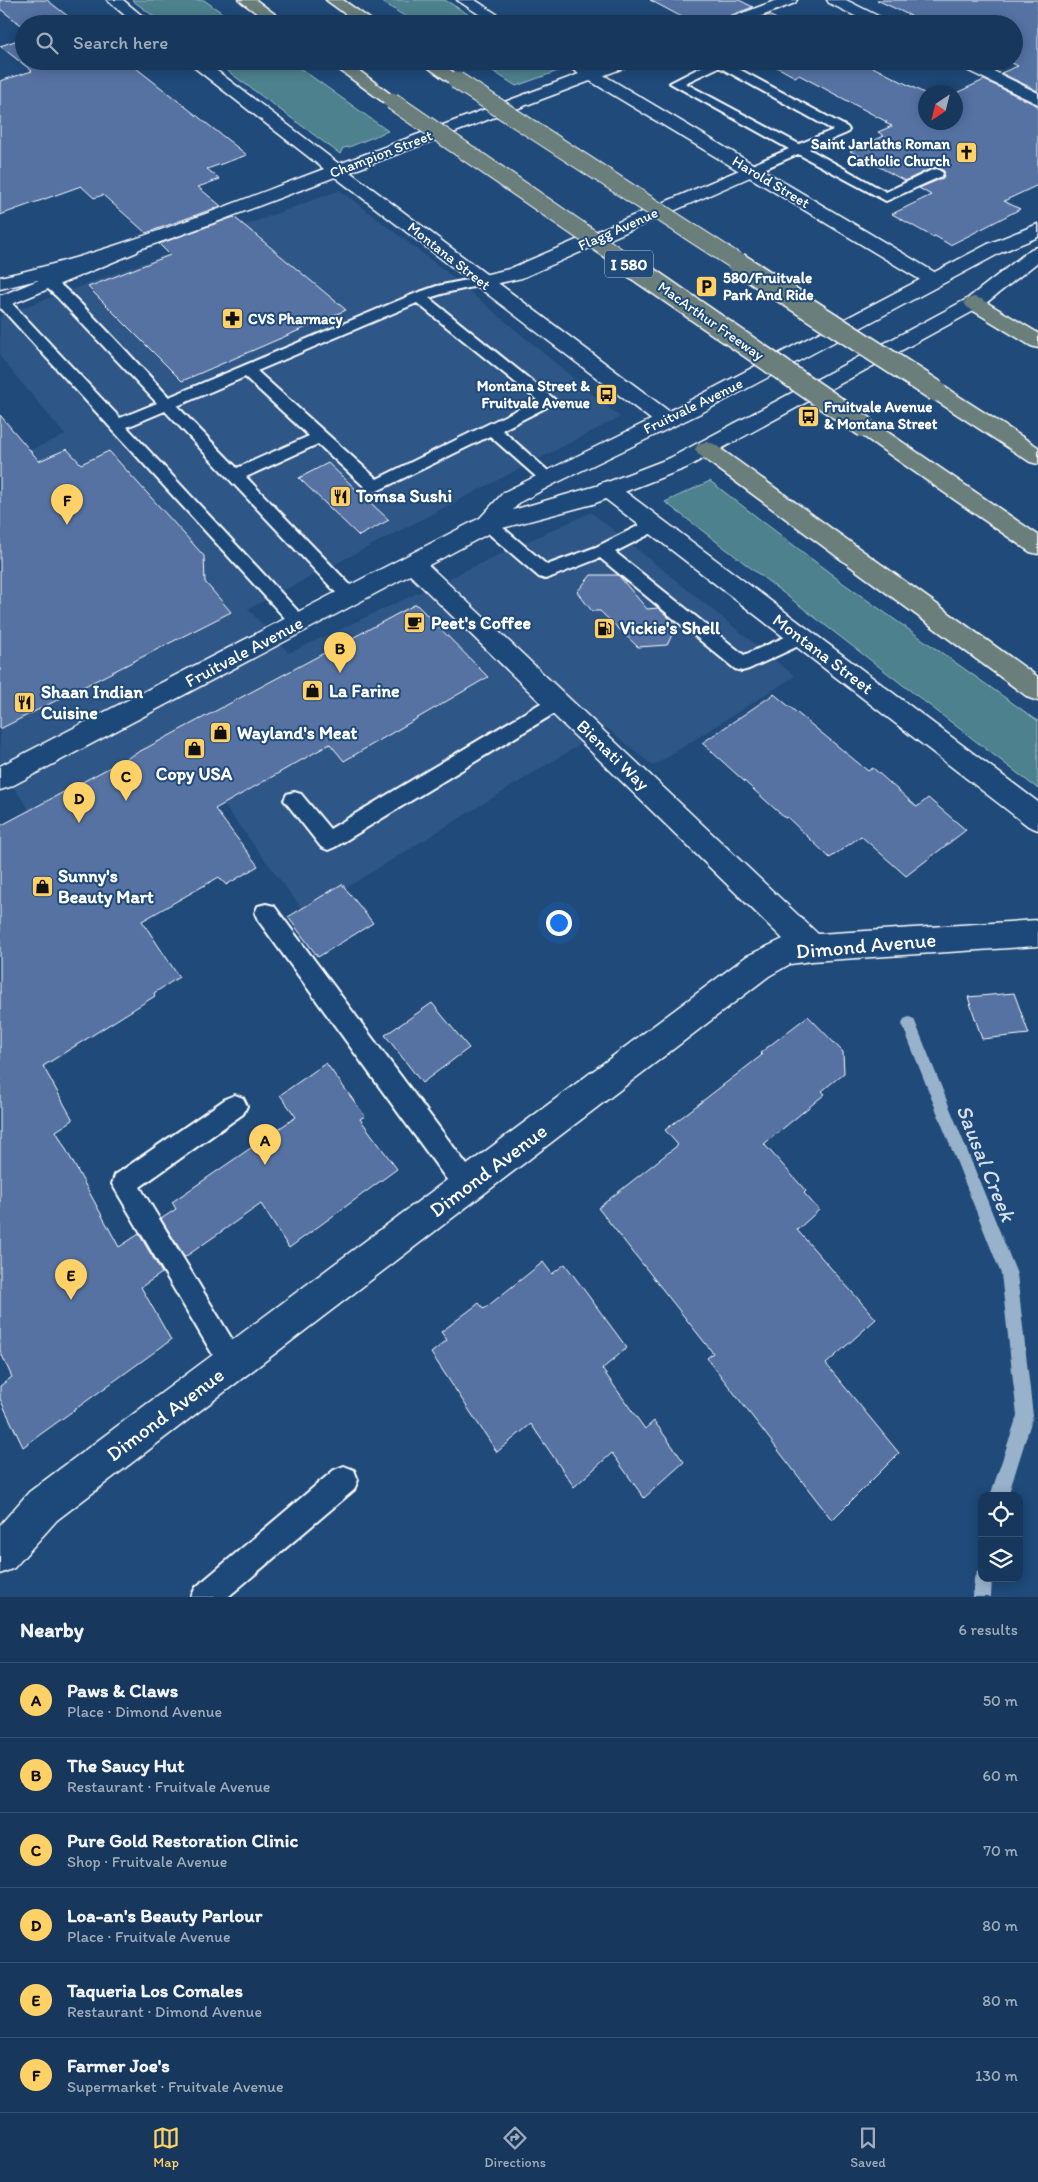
<!DOCTYPE html>
<html lang="en">
<head>
<meta charset="utf-8">
<style>
  body { margin:0; font-family:Itim,sans-serif; background:#244365; color:#f1f3f6 }
  .controls { position:absolute; right:15px; bottom:15px; display:grid; overflow:hidden; border-radius:10px; box-shadow:0 2px 12px #0003 }
  .controls button { width:45px; height:45px; display:grid; place-items:center; padding:0; border:0; border-bottom:1px solid #365272; background:#17385c; color:#f1f3f6; font:25px sans-serif }
  .compass { position:absolute; left:918px; top:85px; width:45px; height:45px; border-radius:50%; background:#17385c; box-shadow:0 2px 12px #0003; rotate:215deg }
  .you { position:absolute; left:558px; top:922px; width:18px; height:18px; margin:-12px; border:4px solid #fff; border-radius:50%; background:#1a73e8; box-shadow:0 0 0 8px #1a73e833 }
  .badge { display:grid; place-items:center; width:32px; height:32px; border-radius:50%; background:#ffd166; color:#111; font-size:16px; font-weight:700 }
  .pin { position:absolute; translate:-50% -41px; filter:drop-shadow(0 1px 2px #0008) }
  .pin::after { content:''; position:absolute; top:26px; width:18px; height:15px; background:inherit; clip-path:polygon(0 0,100% 0,50% 100%) }
  .list { margin:0; padding:0; list-style:none }
  h2 { display:flex; justify-content:space-between; align-items:center; height:65px; margin:0; padding:0 20px; font-size:21px }
  h2 small { font-size:16px; font-weight:400; color:#9eacbb }
  .list li { display:grid; grid-template-columns:32px 1fr auto; gap:15px; align-items:center; box-sizing:border-box; height:75px; padding:0 20px; border-top:1px solid #365272 }
  .list b { display:block; font-size:19px; white-space:nowrap }
  .list p { margin:0; font-size:16px; white-space:nowrap; color:#9eacbb }
  .list em { font-size:16px; font-style:normal; color:#9eacbb }
  .icon { flex:none; width:28px; height:28px; fill:none; stroke:currentColor; stroke-width:2; stroke-linecap:round; stroke-linejoin:round }
  .map { position:relative; flex:none; width:1038px; height:1597px; overflow:hidden }
  .search { position:absolute; background:#17385c; box-shadow:0 2px 12px #0003; left:15px; right:15px; top:15px; height:55px; display:flex; align-items:center; gap:12px; box-sizing:border-box; padding:0 18px; border-radius:28px; color:#9eacbb; font-size:19px }
  .sheet { height:515px; background:#17385c }
  nav { display:flex; justify-content:space-around; align-items:center; box-sizing:border-box; height:70px; border-top:1px solid #365272; background:#17385c; font-size:14px; color:#9eacbb }
  nav a { display:grid; justify-items:center; gap:2px }
  nav .on { color:#ffd166 }
  .map>svg:first-child { display:block }
</style>
</head>
<body>
<div class="map">
<svg width="1038" height="1597" viewBox="0 0 1038 1597">
  <rect width="100%" height="100%" fill="#1f4a7a"/>
  <filter id="ink" filterUnits="userSpaceOnUse"><feTurbulence type="fractalNoise" baseFrequency=".02" numOctaves="2"/><feDisplacementMap in="SourceGraphic" scale="10" xChannelSelector="R" yChannelSelector="G"/><feConvolveMatrix kernelMatrix="1 2 1 2 8 2 1 2 1" color-interpolation-filters="sRGB"/></filter>
  <g filter="url(#ink)">
    <path fill="#2f5686" d="M340,190L444,270L620,417L248,609L289,653L591,512L795,676L653,766L607,728L305,913L217,796L117,880L151,998L0,1097L30,811L0,768V463L65,435L0,357V316Z"/>
    <path fill="#4d818e" stroke="#a6c0c6" d="M132,0H204L238,24H164Z
      M379,0H445L484,24H417Z
      M214,61H290L388,131L349,147L343,148L340,154Z
      M477,61H546L561,70L516,86Z
      M710,481L843,583L1038,721V789L665,502Z"/>
    <g fill="none" stroke-linecap="round" stroke-linejoin="round">
      <path fill="#98b2cb" fill-rule="evenodd" d="M909,1017L914,1019L916,1024L1017,1274L1033,1416L1008,1496H990L1017,1416L1001,1274L902,1024L904,1019Z
        M982,1569V1578H992L991,1597H973L974,1578L977,1572Z"/>
    </g>
    <path fill="#5572a3" stroke="#fff" d="M0,0H47L78,24H24V27L0,9Z
      M650,0H739L753,7L721,19L718,24H695Z
      M877,0H1038V91L1001,73L1018,66L1008,61H1014V24H928Z
      M769,15L786,24H747Z
      M24,38V61H127L247,155L207,169L220,179L198,187L221,206L146,233L103,195L94,198L81,186L0,215V81L32,71L0,46Z
      M766,61H861L926,94V122H956V93L984,80L1038,106V185L1004,201L1020,209L972,234L950,245L935,236L933,237L892,214L931,195L919,188L943,178L944,171L938,167L932,168L905,181L850,151L884,136L878,132L892,126L885,123L887,122L799,75L795,77Z
      M234,217L346,310L182,381L88,287L170,255L159,244Z
      M0,415L39,461L67,449L81,464L109,451L204,556L205,582L231,612L0,729Z
      M328,463L389,520L359,536L299,478Z
      M591,575H618L647,609L658,608L677,625L667,645L638,647L600,611H592L577,592Z
      M416,604L488,677L344,761L330,744L215,809L258,866L226,885L219,877L142,921L179,977L154,993L155,996L43,1066L73,1120L56,1131L119,1247L139,1234L162,1273L141,1287L171,1340L23,1447L0,1399V1386L12,1377L0,1351V826Z
      M774,694L868,771L873,768L917,807L928,798L966,830L906,876L861,836L830,858L787,817L785,818L702,743Z
      M342,884L373,923L318,957L288,917Z
      M1014,993L1029,1034L982,1039L968,997Z
      M432,1003L469,1048L422,1083L385,1035Z
      M808,1016L843,1052L844,1073L822,1091L825,1094L764,1144L806,1191L804,1193L819,1210L797,1230L876,1319L826,1364L899,1453L832,1520L707,1358L713,1353L598,1208L678,1145L665,1130L762,1055L760,1053Z
      M326,1063L365,1116L360,1119L397,1169L289,1248L261,1204L185,1257L161,1219L176,1209L172,1202L296,1117L280,1095Z
      M543,1262L552,1274L565,1264L627,1348L602,1369L645,1429L654,1421L684,1462L644,1498L612,1453L574,1487L531,1424L497,1452L431,1353L447,1340L441,1332L479,1303L484,1309Z"/>
    <g fill="none" stroke-linecap="round" stroke-linejoin="round">
      <defs>
        <path id="service" d="M713,61H724L847,127L849,130L847,133L809,149L886,192L932,170L937,169L943,173L942,176L886,201L798,154L755,173H747L745,170L747,167L789,149L670,83ZM719,67L833,130L799,144L685,83Z
          M40,270C58,274 150,377 169,397L414,294L437,286L482,277L487,278L489,281L487,284L445,293L429,298L553,398L556,401L553,404L502,430L556,478L554,482L548,483L542,482L490,436L375,492L369,491L318,444L246,477L356,591L359,596L356,601L350,602L344,601L165,411L127,427L309,623L306,628L300,630L294,628L0,307V295L5,296L120,418L157,403L57,297L35,277L33,274ZM417,303L537,400L377,479L257,371ZM245,377L309,436L237,468L177,406Z
          M488,518L494,520L547,565L596,547L648,521L654,519L660,521L662,525L660,529L615,552L744,655L801,630L807,632L810,637L807,642L749,669L742,671L735,669L600,558L551,577L545,579L539,577L482,528L480,524L482,520Z
          M558,695L565,697L567,702L565,707L335,847L328,850L321,847L284,800L287,794L294,792L301,794L330,829L551,697Z
          M266,904L274,906L476,1177L479,1186L476,1195L467,1198L458,1195L258,920L255,913L258,906Z
          M235,1095L243,1098L247,1106L243,1114L140,1187L241,1354L245,1363L241,1372L232,1376L223,1372L112,1184L115,1175L227,1098Z
          M344,1466L354,1470L358,1480L354,1490L228,1597H191L196,1587L334,1470Z"/>
        <path id="minor" d="M777,0H797L795,3L741,24H720L722,21Z
          M827,0H846L888,21L890,24H871L829,3Z
          M613,61H636L634,64L597,78H585L583,75L585,72Z
          M952,61H973L1038,93V104L954,64Z
          M751,165L757,166L760,170L757,174L522,278L482,287L475,285L472,281L475,277L509,269Z
          M130,242L137,244L139,248L137,252L0,309V296Z
          M607,481L615,484L1038,802V830L1028,826L599,494L596,489L599,484Z
          M413,556L421,558L818,934L1038,920V946L812,961L790,964L769,976L57,1520L14,1568L0,1574V1525L29,1492L747,956L783,939L405,570L401,564L405,558Z"/>
        <path id="tertiary" d="M107,0H123L152,24H135Z
          M457,0H475L512,24H494Z
          M186,61H204L339,164L579,74L560,61H580L941,276L944,280L941,284L934,286L927,284L590,81L350,172L674,415L677,420L674,425L666,427L658,425L335,177C224,219 115,263 0,289V277C112,253 217,209 324,169Z"/>
        <path id="secondary" d="M1038,224V237L1002,252L703,412L556,483L520,502L513,510L600,485L670,458L967,299L1031,249L1038,247V262L981,307L686,468L593,504L495,530L10,787L0,790V766L480,518L504,492L687,402L988,244Z"/>
        <path id="motorway" d="M239,0H256L288,24H271Z
          M326,0H343L377,24H359Z
          M327,61H346L400,101L398,104H386Z
          M419,61H438L464,80L462,83H450Z
          M974,297L981,299L1038,333V348L1031,346L967,307L964,303L967,299Z
          M936,384L943,386L1038,447V464L1030,462L929,396L926,391L929,386Z
          M865,420L873,422L1038,535V554L1030,552L857,432L854,427L857,422Z
          M706,442L714,444L1038,677V701L1029,698L698,454L695,449L698,444Z"/>
      </defs>
      <use href="#service" stroke="#fff" stroke-width="4"/>
      <use href="#minor" stroke="#fff" stroke-width="3"/>
      <use href="#tertiary" stroke="#fff" stroke-width="3"/>
      <use href="#secondary" stroke="#fff" stroke-width="3"/>
      <use href="#motorway" stroke="#fff" stroke-width="3"/>
      <use href="#service" fill="#1f4a7a" fill-rule="evenodd"/>
      <use href="#minor" fill="#1f4a7a" fill-rule="evenodd"/>
      <use href="#tertiary" fill="#1f4a7a" fill-rule="evenodd"/>
      <use href="#secondary" fill="#1f4a7a" fill-rule="evenodd"/>
      <use href="#motorway" fill="#6b7f7c" fill-rule="evenodd"/>
      <defs>
        <path id="motorway-bridge-far1" d="M456,80L740,264
          M392,101L629,264"/>
        <path id="motorway-bridge" d="M627,263L865,427
          M738,263L936,391"/>
      </defs>
      <use href="#motorway-bridge-far1" stroke="#fff" stroke-width="19" stroke-linecap="butt"/>
      <use href="#motorway-bridge" stroke="#fff" stroke-width="24" stroke-linecap="butt"/>
      <use href="#motorway-bridge-far1" stroke="#6b7f7c" stroke-width="17"/>
      <use href="#motorway-bridge" stroke="#6b7f7c" stroke-width="21"/>
    </g>
  </g>
  <defs>
    <symbol id="church-square" viewBox="-11 -11 22 22"><rect x="-9" y="-9" width="18" height="18" rx="4" fill="#ffd166" stroke="#1f4a7a"/><path d="M-1.2-6h2.4v3.5h3.3v2.4h-3.3V6h-2.4V-.1h-3.3v-2.4h3.3Z" fill="#111"/></symbol>
    <symbol id="parking-square" viewBox="-11 -11 22 22"><rect x="-9" y="-9" width="18" height="18" rx="4" fill="#ffd166" stroke="#1f4a7a"/><path d="M-3.5-5.5H1a3.5 3.5 0 0 1 0 7H-1V5.5H-3.5ZM-1-3.4V-.6H.8a1.4 1.4 0 0 0 0-2.8Z" fill="#111"/></symbol>
    <symbol id="pharmacy-square" viewBox="-11 -11 22 22"><rect x="-9" y="-9" width="18" height="18" rx="4" fill="#ffd166" stroke="#1f4a7a"/><path d="M-2-6h4v4h4v4h-4v4h-4v-4h-4v-4h4Z" fill="#111"/></symbol>
    <symbol id="bus-square" viewBox="-11 -11 22 22"><rect x="-9" y="-9" width="18" height="18" rx="4" fill="#ffd166" stroke="#1f4a7a"/><path d="M-5-6H5V4H4V6H2V4H-2V6H-4V4H-5ZM-3.5-4V0h7V-4ZM-3.5 1.2v1.5H-2V1.2ZM2 1.2v1.5H3.5V1.2Z" fill="#111"/></symbol>
    <symbol id="restaurant-square" viewBox="-11 -11 22 22"><rect x="-9" y="-9" width="18" height="18" rx="4" fill="#ffd166" stroke="#1f4a7a"/><path d="M-5-6h1v4h1v-4h1v4h1v-4h1v5L-1.5 .5V6h-2V.5L-5-1ZM5-6V6H3V1.5H1.5Q1.5-4 5-6Z" fill="#111"/></symbol>
    <symbol id="cafe-square" viewBox="-11 -11 22 22"><rect x="-9" y="-9" width="18" height="18" rx="4" fill="#ffd166" stroke="#1f4a7a"/><path d="M-5.5-4.5H6V0H3Q3 3.5 0 3.5H-2.5Q-5.5 3.5-5.5 0ZM3-3.2v2h1.7v-2ZM-6 4.5H4V6H-6Z" fill="#111"/></symbol>
    <symbol id="fuel-square" viewBox="-11 -11 22 22"><rect x="-9" y="-9" width="18" height="18" rx="4" fill="#ffd166" stroke="#1f4a7a"/><path d="M-5.5-6h7V0h2V4h1.3V-2.5L3-4.5l.8-.8L6-3V5H2.5V1h-1V6h-7ZM-4.2-4.7v3.2H.2V-4.7Z" fill="#111"/></symbol>
    <symbol id="shop-square" viewBox="-11 -11 22 22"><rect x="-9" y="-9" width="18" height="18" rx="4" fill="#ffd166" stroke="#1f4a7a"/><path d="M-5-2.5h2.3a2.7 3.5 0 0 1 5.4 0H5L5.5 6h-11ZM-1.5-2.5h3a1.5 2.3 0 0 0-3 0Z" fill="#111"/></symbol>
  </defs>
  <g fill-rule="evenodd">
    <use href="#church-square" x="954" y="140" width="25" height="25"/>
    <use href="#parking-square" x="694" y="274" width="25" height="25"/>
    <use href="#pharmacy-square" x="220" y="306" width="25" height="25"/>
    <use href="#bus-square" x="594" y="382" width="25" height="25"/>
    <use href="#bus-square" x="796" y="404" width="25" height="25"/>
    <use href="#restaurant-square" x="328" y="484" width="25" height="25"/>
    <use href="#cafe-square" x="402" y="610" width="25" height="25"/>
    <use href="#fuel-square" x="592" y="616" width="25" height="25"/>
    <use href="#shop-square" x="300" y="678" width="25" height="25"/>
    <use href="#restaurant-square" x="12" y="690" width="25" height="25"/>
    <use href="#shop-square" x="208" y="720" width="25" height="25"/>
    <use href="#shop-square" x="182" y="736" width="25" height="25"/>
    <use href="#shop-square" x="30" y="874" width="25" height="25"/>
  </g>
  <g text-anchor="middle" dominant-baseline="central" stroke-width="4" stroke-linejoin="round" paint-order="stroke">
    <g font-size="15" font-weight="bold" fill="#fff" stroke="#1f4a7a" text-anchor="start">
      <text x="950" y="144" text-anchor="end">Saint Jarlaths Roman<tspan x="950" dy="17">Catholic Church</tspan></text>
      <text x="723" y="278">580/Fruitvale<tspan x="723" dy="17">Park And Ride</tspan></text>
      <text x="248" y="319">CVS Pharmacy</text>
      <text x="590" y="386" text-anchor="end">Montana Street &amp;<tspan x="590" dy="17">Fruitvale Avenue</tspan></text>
      <text x="824" y="407">Fruitvale Avenue<tspan x="824" dy="17">&amp; Montana Street</tspan></text>
    </g>
    <g font-size="15" fill="#fff" stroke="#1f4a7a">
      <text transform="translate(381 154) rotate(-21)">Champion Street</text>
      <text transform="translate(771 182) rotate(31)">Harold Street</text>
      <text transform="translate(618 229) rotate(-24)">Flagg Avenue</text>
      <text transform="translate(449 256) rotate(38)">Montana Street</text>
      <text transform="translate(711 321) rotate(35)">MacArthur Freeway</text>
      <text transform="translate(693 406) rotate(-26)">Fruitvale Avenue</text>
    </g>
    <rect fill="#1f4a7a" stroke="#bcc9d7" stroke-width="1" x="605" y="250.5" width="48" height="27" rx="4"/>
    <g font-size="16" font-weight="bold" fill="#fff">
      <text x="629" y="264">I 580</text>
    </g>
    <g font-size="18" font-weight="bold" fill="#fff" stroke="#1f4a7a" text-anchor="start">
      <text x="356" y="496">Tomsa Sushi</text>
      <text x="431" y="623">Peet's Coffee</text>
      <text x="620" y="628">Vickie's Shell</text>
      <text x="329" y="691">La Farine</text>
      <text x="41" y="692">Shaan Indian<tspan x="41" dy="21">Cuisine</tspan></text>
      <text x="237" y="733">Wayland's Meat</text>
      <text x="194" y="774" text-anchor="middle">Copy USA</text>
      <text x="58" y="876">Sunny's<tspan x="58" dy="21">Beauty Mart</tspan></text>
    </g>
    <g font-size="18" fill="#fff" stroke="#1f4a7a">
      <text transform="translate(244 652) rotate(-28)">Fruitvale Avenue</text>
      <text transform="translate(823 654) rotate(37)">Montana Street</text>
      <text transform="translate(613 755) rotate(44)">Bienati Way</text>
    </g>
    <g font-size="21" fill="#fff" stroke="#1f4a7a">
      <text transform="translate(866 945) rotate(-5)">Dimond Avenue</text>
      <text transform="translate(488 1170) rotate(-37)">Dimond Avenue</text>
      <text transform="translate(165 1414) rotate(-37)">Dimond Avenue</text>
    </g>
    <g font-size="22" font-style="italic" fill="#d4dfea" stroke="#1f4a7a">
      <text transform="translate(986 1163) rotate(68)">Sausal Creek</text>
    </g>
  </g>
</svg>
<div class="controls">
<button><svg class="icon" aria-label="locate" viewBox="0 0 24 24"><circle cx="12" cy="12" r="6"/><path d="M12 2v4M12 18v4M2 12h4M18 12h4"/></svg></button>
<button><svg class="icon" aria-label="layers" viewBox="0 0 24 24"><path d="M12 4l9 5-9 5-9-5zM3 14l9 5 9-5"/></svg></button>
</div>
<svg class="compass" viewBox="-18 -18 36 36"><path d="M0-13l5 13h-10z" fill="#e53935"/><path d="M0 13l5-13h-10z" fill="#9eacbb"/></svg>
<div class="you"></div>
<div class="pin badge" style="left:265px;top:1165px">A</div>
<div class="pin badge" style="left:340px;top:673px">B</div>
<div class="pin badge" style="left:126px;top:801px">C</div>
<div class="pin badge" style="left:79px;top:823px">D</div>
<div class="pin badge" style="left:71px;top:1300px">E</div>
<div class="pin badge" style="left:67px;top:525px">F</div>
<div class="search"><svg class="icon" aria-label="search" viewBox="0 0 24 24"><circle cx="10" cy="10" r="6"/><path d="M15 15l6 6"/></svg>Search here</div>
</div>
<section class="sheet">
<h2>Nearby<small>6 results</small></h2>
<ul class="list">
<li><span class="badge">A</span><div><b>Paws &amp; Claws</b><p>Place · Dimond Avenue</p></div><em>50 m</em></li>
<li><span class="badge">B</span><div><b>The Saucy Hut</b><p>Restaurant · Fruitvale Avenue</p></div><em>60 m</em></li>
<li><span class="badge">C</span><div><b>Pure Gold Restoration Clinic</b><p>Shop · Fruitvale Avenue</p></div><em>70 m</em></li>
<li><span class="badge">D</span><div><b>Loa-an's Beauty Parlour</b><p>Place · Fruitvale Avenue</p></div><em>80 m</em></li>
<li><span class="badge">E</span><div><b>Taqueria Los Comales</b><p>Restaurant · Dimond Avenue</p></div><em>80 m</em></li>
<li><span class="badge">F</span><div><b>Farmer Joe's</b><p>Supermarket · Fruitvale Avenue</p></div><em>130 m</em></li>
</ul>
</section>
<nav>
<a class="on"><svg class="icon" aria-label="map" viewBox="0 0 24 24"><path d="M3 6l6-2 6 2 6-2v14l-6 2-6-2-6 2zM9 4v14M15 6v14"/></svg>Map</a>
<a><svg class="icon" aria-label="directions" viewBox="0 0 24 24"><path d="M12 3l9 9-9 9-9-9zM9 14v-3h6M13 9l2 2-2 2"/></svg>Directions</a>
<a><svg class="icon" aria-label="saved" viewBox="0 0 24 24"><path d="M7 4h10v16l-5-4-5 4z"/></svg>Saved</a>
</nav>
</body>
</html>
